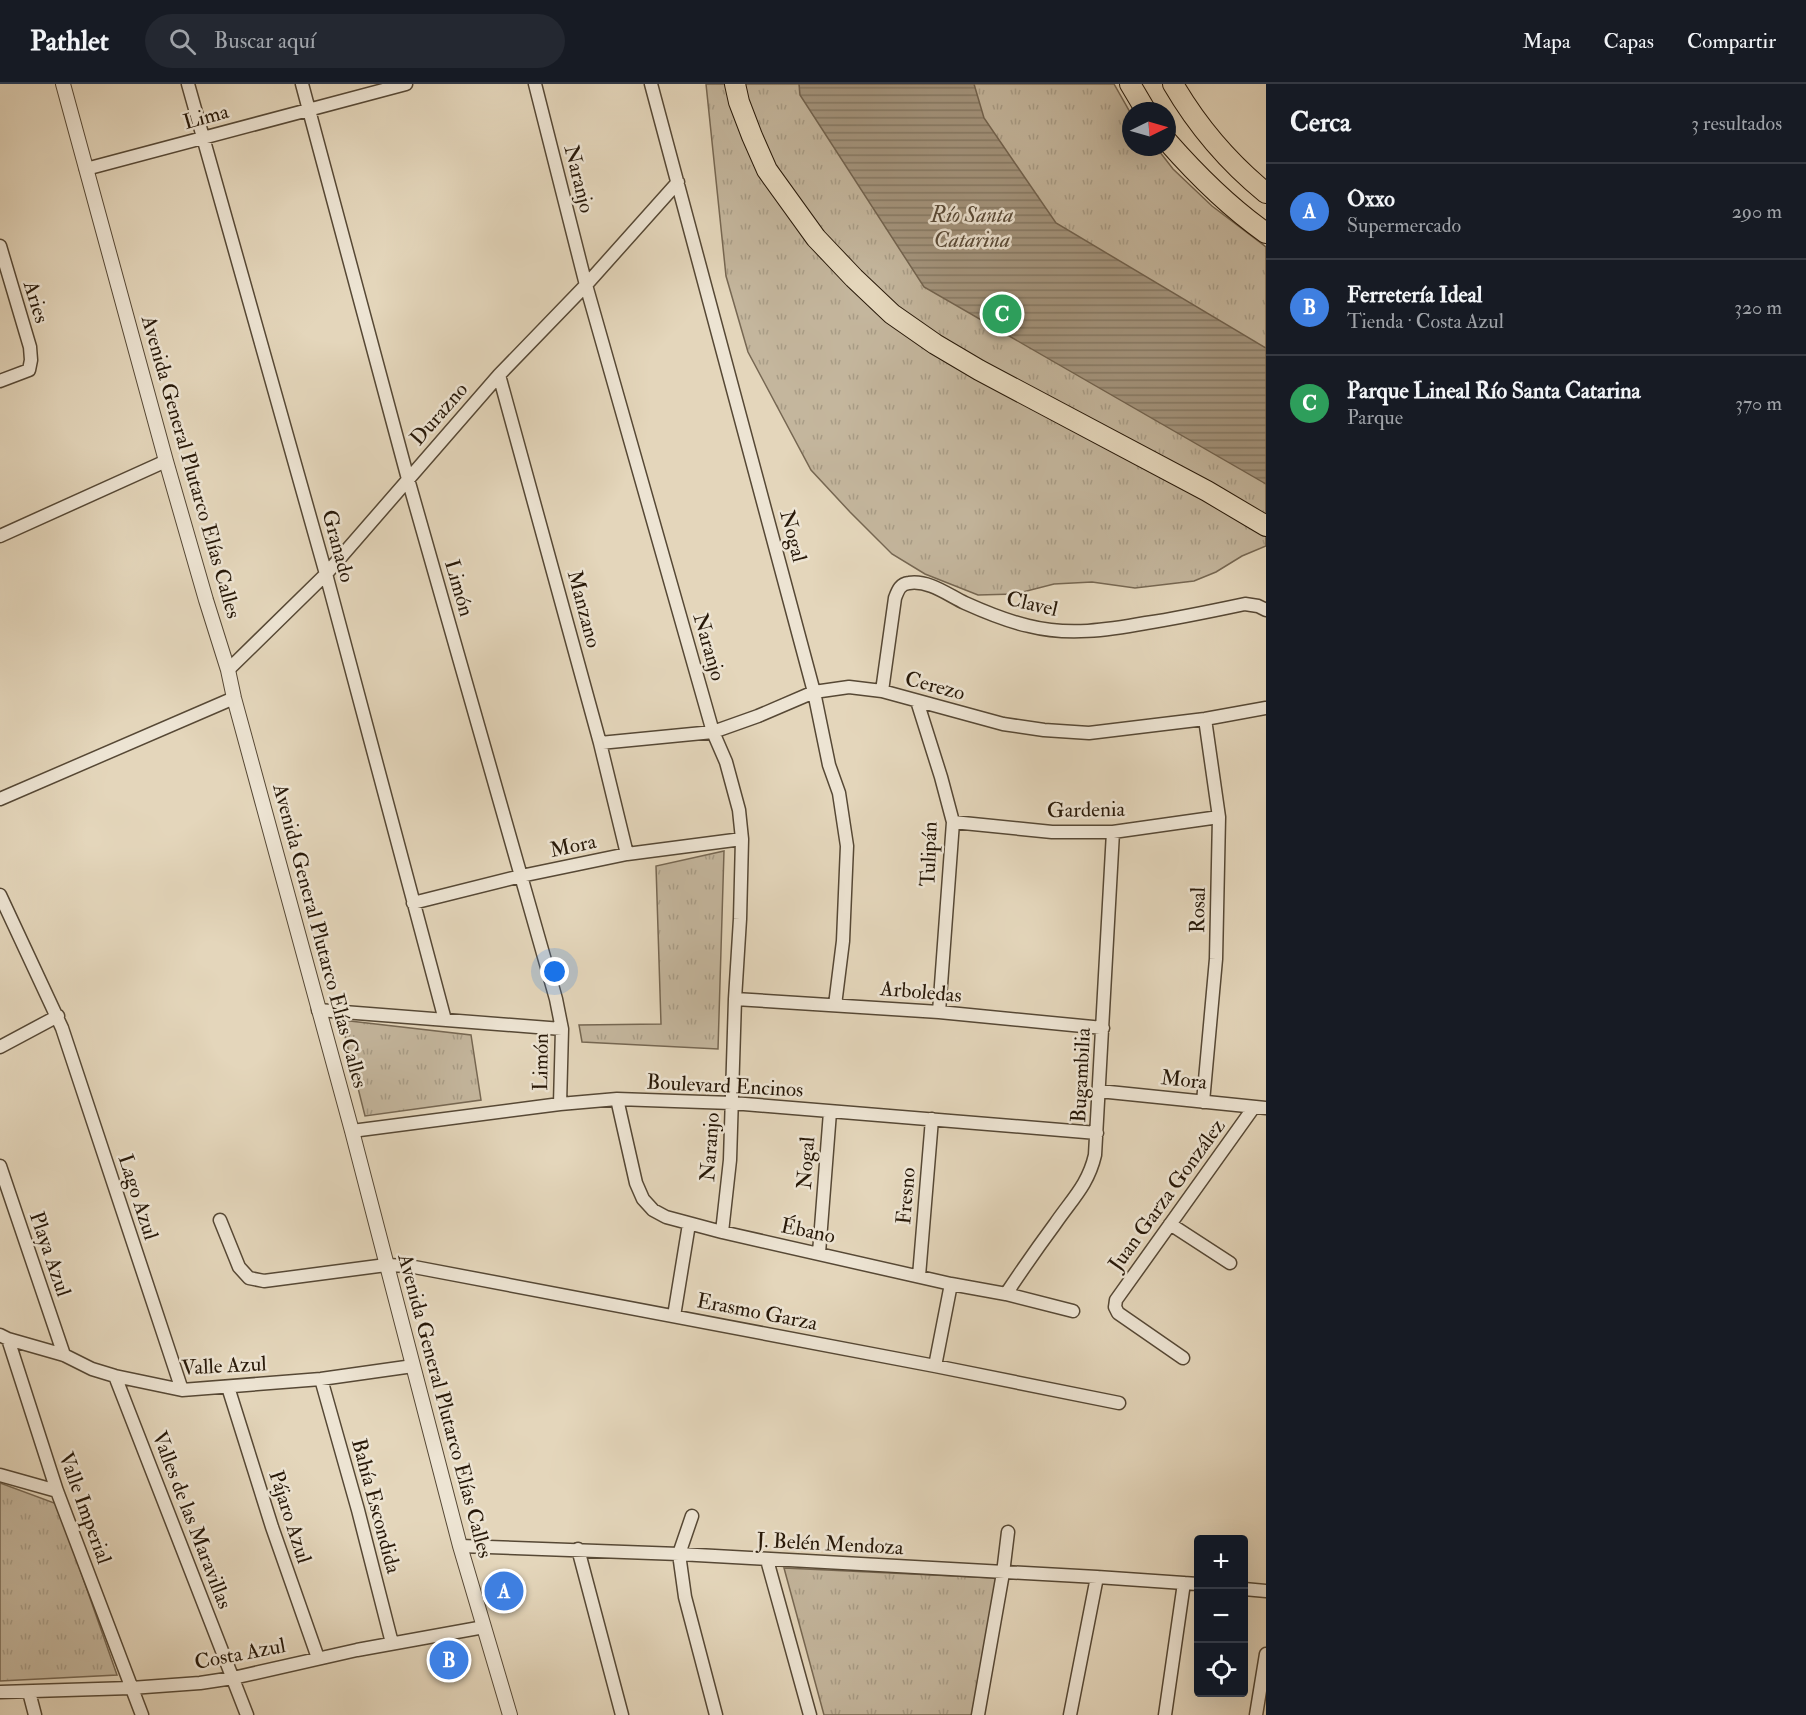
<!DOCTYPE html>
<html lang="es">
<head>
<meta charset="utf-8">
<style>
  body { margin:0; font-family:"IM FELL Double Pica",serif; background:#242831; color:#f1f3f6 }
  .controls { position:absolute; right:18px; bottom:18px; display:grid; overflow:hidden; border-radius:6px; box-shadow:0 6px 24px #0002 }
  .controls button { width:54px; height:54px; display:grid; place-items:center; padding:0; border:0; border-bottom:2px solid #363941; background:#171b24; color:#f1f3f6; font:30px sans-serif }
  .compass { position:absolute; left:1122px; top:18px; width:54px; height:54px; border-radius:50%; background:#171b24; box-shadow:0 6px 24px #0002; rotate:85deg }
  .you { position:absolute; left:555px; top:888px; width:21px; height:21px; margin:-15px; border:4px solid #fff; border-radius:50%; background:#1a73e8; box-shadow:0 0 0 9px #1a73e833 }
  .badge { display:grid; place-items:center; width:39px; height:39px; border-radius:50%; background:#c59692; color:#fff; font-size:20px; font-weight:700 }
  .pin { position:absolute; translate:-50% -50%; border:3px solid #fff; box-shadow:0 2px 6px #0006 }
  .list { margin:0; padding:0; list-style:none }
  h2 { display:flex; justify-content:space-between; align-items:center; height:78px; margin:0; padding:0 24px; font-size:26px }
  h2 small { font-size:20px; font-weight:400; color:#9ea1a6 }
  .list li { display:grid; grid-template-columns:39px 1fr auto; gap:18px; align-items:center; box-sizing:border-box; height:96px; padding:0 24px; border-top:2px solid #363941 }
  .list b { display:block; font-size:22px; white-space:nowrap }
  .list p { margin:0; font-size:20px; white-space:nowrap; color:#9ea1a6 }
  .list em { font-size:20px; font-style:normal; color:#9ea1a6 }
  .icon { flex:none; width:33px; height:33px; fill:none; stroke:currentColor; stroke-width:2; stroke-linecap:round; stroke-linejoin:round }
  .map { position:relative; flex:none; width:1266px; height:1631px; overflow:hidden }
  header { display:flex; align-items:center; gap:36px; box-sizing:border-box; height:84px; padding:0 30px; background:#171b24; border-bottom:2px solid #363941 }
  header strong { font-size:28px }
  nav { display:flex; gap:33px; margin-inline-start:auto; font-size:21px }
  .search { width:420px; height:54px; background:#242831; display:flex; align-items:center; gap:15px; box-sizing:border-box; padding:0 21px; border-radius:33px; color:#9ea1a6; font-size:22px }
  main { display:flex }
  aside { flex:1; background:#171b24 }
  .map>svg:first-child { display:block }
</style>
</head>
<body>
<header>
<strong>Pathlet</strong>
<div class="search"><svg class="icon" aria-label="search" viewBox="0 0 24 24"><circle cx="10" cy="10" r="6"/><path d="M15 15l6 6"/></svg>Buscar aquí</div>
<nav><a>Mapa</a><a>Capas</a><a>Compartir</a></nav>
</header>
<main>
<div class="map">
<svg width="1266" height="1631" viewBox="0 0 1266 1631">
  <defs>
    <pattern id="park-tufts" width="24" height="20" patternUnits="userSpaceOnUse" patternTransform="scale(1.5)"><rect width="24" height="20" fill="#c4b69d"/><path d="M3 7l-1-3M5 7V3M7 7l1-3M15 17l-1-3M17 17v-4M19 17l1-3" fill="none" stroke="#a89c86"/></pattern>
    <pattern id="water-rules" width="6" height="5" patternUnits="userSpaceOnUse" patternTransform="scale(1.5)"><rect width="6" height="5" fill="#a4957e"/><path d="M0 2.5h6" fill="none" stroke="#867965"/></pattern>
  </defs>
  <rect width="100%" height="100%" fill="#e4d6bb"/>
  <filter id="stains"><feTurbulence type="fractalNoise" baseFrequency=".00333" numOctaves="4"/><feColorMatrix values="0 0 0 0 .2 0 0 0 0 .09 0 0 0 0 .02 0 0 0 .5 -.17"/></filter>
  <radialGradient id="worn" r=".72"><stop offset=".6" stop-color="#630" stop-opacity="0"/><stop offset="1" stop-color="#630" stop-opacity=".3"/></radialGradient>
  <path fill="url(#park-tufts)" stroke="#766752" stroke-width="1.5" d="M706,0H1114L1131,30V63H1156L1173,85L1212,122L1266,163V462L1242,472L1216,488L1194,497L1135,504L1092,498L1054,500L1015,510L978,511L925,490L892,470L850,428L811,386L748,268L726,192Z
    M724,767L718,965L582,958L579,941L661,940L656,782Z
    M341,936L471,951L481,1016L365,1032Z
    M0,1399L57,1420L117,1591L0,1597Z
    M784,1484L996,1494L975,1631H824Z"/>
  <path fill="url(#water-rules)" stroke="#72634f" stroke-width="1.5" d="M799,0H974L984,34L1056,139L1266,264V400L924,203L800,11Z"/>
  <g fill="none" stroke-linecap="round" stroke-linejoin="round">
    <defs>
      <path id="minor" d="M188,0L326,490L445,936
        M302,0L408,395L556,915L562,945L560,1020
        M535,0L586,201L713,648L726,678L739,726L742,755L740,835L735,915L730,1076L722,1148
        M651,0L814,608L829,681L839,709L847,762L843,857L835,921
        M86,85L406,0
        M0,162L30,263L31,276L29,286L0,297
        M499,291L600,659L627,770
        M0,452L166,377
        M228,586L326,490L499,291L586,201L678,98
        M882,607L895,514C898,506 900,500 909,499C929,496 948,511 965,519C985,528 1006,537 1029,542C1068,552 1108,546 1146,539C1179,534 1212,527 1245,520L1258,522L1266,526
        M917,617L941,693L953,738L939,928
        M600,659L713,648L758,632L814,608L849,603L882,607L1003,640L1044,646L1089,649L1205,635L1266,624
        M0,715L234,614
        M953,738L1052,748H1113L1219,733
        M0,811L62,944L182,1306
        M413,819L521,792L627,770L742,755
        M735,915L939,928L1103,944
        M318,926L562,945
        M0,963L58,932
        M1099,1007L1266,1024
        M617,1015L636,1099L643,1115L653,1126L666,1133L722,1148L951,1200L1006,1210L1073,1227
        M1203,1018L1216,875L1219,733L1205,635
        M352,1047L560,1020L617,1015L732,1019L1097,1049
        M0,1082L64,1271
        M220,1136L239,1183L249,1194L264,1197L386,1181L409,1182L935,1282L1119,1319
        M1170,1140L1230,1179
        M819,1169L830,1028
        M919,1192L932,1035
        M1006,1210C1022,1186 1038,1163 1055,1140C1072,1115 1088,1101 1095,1071L1113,748
        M674,1232L689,1140
        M0,1251L8,1255L64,1271L92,1285L115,1292L182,1306L321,1295L413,1282
        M8,1255L57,1407L142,1631
        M1183,1274L1118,1229L1115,1223L1116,1216L1254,1023
        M935,1282L951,1200
        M115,1292L247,1631
        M321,1295L358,1426L392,1559
        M228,1303L272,1443L318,1574
        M0,1391L57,1407
        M692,1432L679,1470L685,1513L716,1631
        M460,1462L679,1470L1097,1493L1198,1500
        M578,1465L622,1631
        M767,1476L810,1631
        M1244,1505L1266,1507
        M0,1608L131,1604L200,1599L233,1594L357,1566L484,1543
        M29,1608L35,1631
        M978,1631L1003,1489L1008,1448
        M1070,1631L1097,1493
        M1165,1631L1184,1499
        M1256,1631L1266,1570"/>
      <path id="tertiary" d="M63,0L166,377L206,516L228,586L234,614L352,1047L460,1462L510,1631"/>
      <path id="trunk" d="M735,0L739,18L752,52L767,86L816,154L854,194L892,230L935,260L979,286L1207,407L1266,442
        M1130,0L1146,27
        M1173,0C1198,43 1228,78 1266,109
        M1167,57C1196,90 1229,123 1266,149"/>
    </defs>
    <use href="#minor" stroke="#564835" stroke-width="15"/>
    <use href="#tertiary" stroke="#564835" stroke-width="16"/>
    <use href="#trunk" stroke="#271808" stroke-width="22"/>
    <use href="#minor" stroke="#ede4d3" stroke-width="12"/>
    <use href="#tertiary" stroke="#ede4d3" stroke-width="14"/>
    <use href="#trunk" stroke="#e4d6bb" stroke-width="20"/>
  </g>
  <g text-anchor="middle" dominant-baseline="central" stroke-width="5" stroke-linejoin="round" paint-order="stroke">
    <g font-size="21" fill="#271808" stroke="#ede4d3">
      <text transform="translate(206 33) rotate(-15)">Lima</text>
      <text transform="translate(579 95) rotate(76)">Naranjo</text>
      <text transform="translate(36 218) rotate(73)">Aries</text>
      <text transform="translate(439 330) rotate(-49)">Durazno</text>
      <text transform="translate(191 383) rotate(74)">Avenida General Plutarco Elías Calles</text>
      <text transform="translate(793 452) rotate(75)">Nogal</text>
      <text transform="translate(338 462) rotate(75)">Granado</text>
      <text transform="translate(459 504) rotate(74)">Limón</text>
      <text transform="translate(1032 520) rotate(13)">Clavel</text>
      <text transform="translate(584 525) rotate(75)">Manzano</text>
      <text transform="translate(709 563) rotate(74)">Naranjo</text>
      <text transform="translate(935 602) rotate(15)">Cerezo</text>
      <text transform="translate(1086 726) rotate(-1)">Gardenia</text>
      <text transform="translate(573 762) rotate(-12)">Mora</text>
      <text transform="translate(929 770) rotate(-88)">Tulipán</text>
      <text transform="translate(1198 826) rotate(-89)">Rosal</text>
      <text transform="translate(320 852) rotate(75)">Avenida General Plutarco Elías Calles</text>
      <text transform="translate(921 908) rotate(5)">Arboledas</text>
      <text transform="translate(541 978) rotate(-89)">Limón</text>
      <text transform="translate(1081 991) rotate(-87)">Bugambilia</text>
      <text transform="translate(1184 996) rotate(6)">Mora</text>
      <text transform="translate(725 1002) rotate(3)">Boulevard Encinos</text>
      <text transform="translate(710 1063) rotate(-86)">Naranjo</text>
      <text transform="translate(806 1079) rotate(-86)">Nogal</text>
      <text transform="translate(1167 1111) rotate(-54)">Juan Garza González</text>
      <text transform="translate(906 1112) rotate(-85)">Fresno</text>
      <text transform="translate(138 1113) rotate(72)">Lago Azul</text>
      <text transform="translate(808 1147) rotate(12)">Ébano</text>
      <text transform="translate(50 1170) rotate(71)">Playa Azul</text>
      <text transform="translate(757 1228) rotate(11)">Erasmo Garza</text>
      <text transform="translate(224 1282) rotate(-3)">Valle Azul</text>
      <text transform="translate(445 1322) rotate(75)">Avenida General Plutarco Elías Calles</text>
      <text transform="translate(376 1422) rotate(75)">Bahía Escondida</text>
      <text transform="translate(85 1424) rotate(70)">Valle Imperial</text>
      <text transform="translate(290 1433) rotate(72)">Pájaro Azul</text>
      <text transform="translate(192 1436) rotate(69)">Valles de las Maravillas</text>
      <text transform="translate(830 1460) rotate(3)">J. Belén Mendoza</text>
      <text transform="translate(240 1570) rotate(-11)">Costa Azul</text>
    </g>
    <g font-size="22" font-style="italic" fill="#594a37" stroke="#ede4d3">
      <text x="972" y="131">Río Santa<tspan x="972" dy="25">Catarina</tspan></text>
    </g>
  </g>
  <rect width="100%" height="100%" filter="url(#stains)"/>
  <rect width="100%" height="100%" fill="url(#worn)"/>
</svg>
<div class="controls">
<button>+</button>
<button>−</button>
<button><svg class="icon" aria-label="locate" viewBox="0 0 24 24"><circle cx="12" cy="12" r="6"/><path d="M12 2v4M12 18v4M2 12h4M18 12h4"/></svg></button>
</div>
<svg class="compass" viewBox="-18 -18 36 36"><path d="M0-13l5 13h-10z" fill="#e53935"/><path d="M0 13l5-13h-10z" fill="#9ea1a6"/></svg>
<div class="you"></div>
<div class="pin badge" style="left:504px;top:1507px;background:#3f7fe0">A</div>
<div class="pin badge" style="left:449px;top:1576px;background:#3f7fe0">B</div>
<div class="pin badge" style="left:1002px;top:230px;background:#2e9e5b">C</div>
</div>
<aside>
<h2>Cerca<small>3 resultados</small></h2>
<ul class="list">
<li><span class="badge" style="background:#3f7fe0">A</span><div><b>Oxxo</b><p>Supermercado</p></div><em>290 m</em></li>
<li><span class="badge" style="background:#3f7fe0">B</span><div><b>Ferretería Ideal</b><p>Tienda · Costa Azul</p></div><em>320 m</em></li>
<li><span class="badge" style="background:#2e9e5b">C</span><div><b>Parque Lineal Río Santa Catarina</b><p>Parque</p></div><em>370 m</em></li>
</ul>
</aside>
</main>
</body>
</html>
